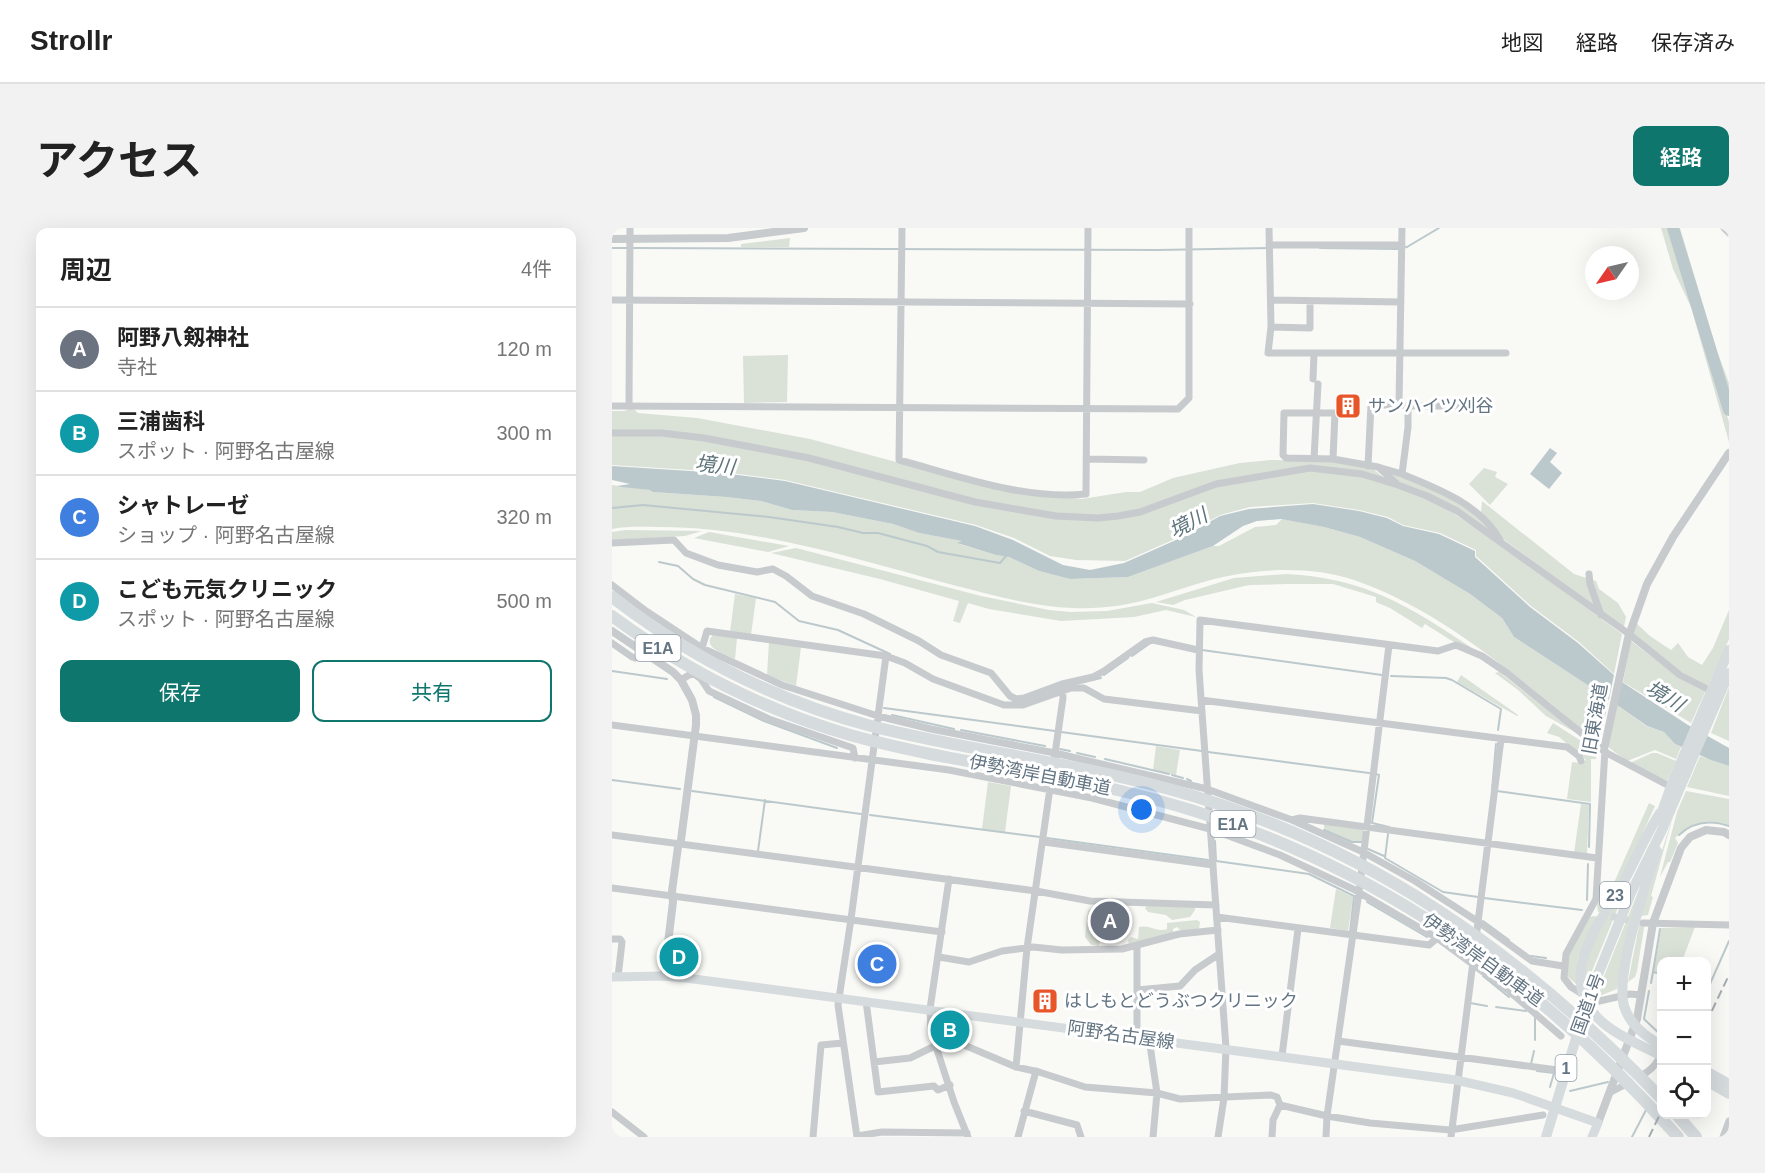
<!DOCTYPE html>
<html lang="ja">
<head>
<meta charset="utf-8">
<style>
  body { margin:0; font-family:Helvetica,"Noto Sans JP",sans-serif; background:#f2f2f2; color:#222 }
  .controls { position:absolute; right:18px; bottom:18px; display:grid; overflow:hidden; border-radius:12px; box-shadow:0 6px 24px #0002 }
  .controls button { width:54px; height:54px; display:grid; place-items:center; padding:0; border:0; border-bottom:2px solid #e0e0e0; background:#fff; color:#222; font:30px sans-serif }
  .compass { position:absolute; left:973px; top:18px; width:54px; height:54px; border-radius:50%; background:#fff; box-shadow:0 6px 24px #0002; rotate:236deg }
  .you { position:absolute; left:530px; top:582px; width:21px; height:21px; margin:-15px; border:4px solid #fff; border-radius:50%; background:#1a73e8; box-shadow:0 0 0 9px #1a73e833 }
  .badge { display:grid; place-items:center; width:39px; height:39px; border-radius:50%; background:#0f766e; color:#fff; font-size:20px; font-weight:700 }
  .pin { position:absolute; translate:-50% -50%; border:3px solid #fff; box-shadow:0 2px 6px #0006 }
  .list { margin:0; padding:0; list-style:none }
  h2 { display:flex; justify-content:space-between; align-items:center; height:78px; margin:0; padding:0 24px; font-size:26px }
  h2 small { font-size:20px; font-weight:400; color:#767676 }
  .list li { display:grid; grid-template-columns:39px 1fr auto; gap:18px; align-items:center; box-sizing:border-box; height:84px; padding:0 24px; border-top:2px solid #e0e0e0 }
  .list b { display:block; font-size:22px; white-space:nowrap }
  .list p { margin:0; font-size:20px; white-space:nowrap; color:#767676 }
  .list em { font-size:20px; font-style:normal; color:#767676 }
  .actions { display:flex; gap:12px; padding:18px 24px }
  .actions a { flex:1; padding:14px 0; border:2px solid #0f766e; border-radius:12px; text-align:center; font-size:21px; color:#0f766e }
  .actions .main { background:#0f766e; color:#fff }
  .icon { flex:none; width:33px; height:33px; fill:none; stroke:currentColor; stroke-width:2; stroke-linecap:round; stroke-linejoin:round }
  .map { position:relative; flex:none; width:1117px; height:909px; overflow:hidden; border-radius:12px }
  header { display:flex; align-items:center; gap:36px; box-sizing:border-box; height:84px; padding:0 30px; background:#fff; border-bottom:2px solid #e0e0e0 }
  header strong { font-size:28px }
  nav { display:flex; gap:33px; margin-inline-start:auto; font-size:21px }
  .intro { display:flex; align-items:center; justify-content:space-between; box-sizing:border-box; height:144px; padding:0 36px }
  h1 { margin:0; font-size:42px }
  .button { padding:15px 27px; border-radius:12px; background:#0f766e; color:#fff; font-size:21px; font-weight:700 }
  main { display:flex; gap:36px; padding:0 36px }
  aside { flex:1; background:#fff; border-radius:12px; box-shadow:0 6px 24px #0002 }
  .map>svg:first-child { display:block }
</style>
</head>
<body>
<header>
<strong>Strollr</strong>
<nav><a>地図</a><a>経路</a><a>保存済み</a></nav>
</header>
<div class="intro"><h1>アクセス</h1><a class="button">経路</a></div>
<main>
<aside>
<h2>周辺<small>4件</small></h2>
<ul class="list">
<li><span class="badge" style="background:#6b7280">A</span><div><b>阿野八剱神社</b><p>寺社</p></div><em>120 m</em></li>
<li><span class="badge" style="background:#0f9aa8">B</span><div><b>三浦歯科</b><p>スポット · 阿野名古屋線</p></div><em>300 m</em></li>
<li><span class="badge" style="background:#3f7fe0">C</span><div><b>シャトレーゼ</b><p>ショップ · 阿野名古屋線</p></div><em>320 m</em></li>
<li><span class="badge" style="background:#0f9aa8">D</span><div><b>こども元気クリニック</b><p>スポット · 阿野名古屋線</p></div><em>500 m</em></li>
</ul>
<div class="actions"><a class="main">保存</a><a>共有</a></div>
</aside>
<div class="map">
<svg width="1117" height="909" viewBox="0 0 1117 909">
  <rect width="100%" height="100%" fill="#f9f9f6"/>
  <path fill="#dae1d7" d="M1049,0H1059L1117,194V214L1079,79L1061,41Z
    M1064,0H1068L1105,123L1117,155V172Z
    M178,10L177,19H129V16Z
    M176,127L175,174L132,175L131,128Z
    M20,179L26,185L85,190L198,211L348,251L413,264L470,271L514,264H528L561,250L628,235L659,232L721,233L761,241L784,259L827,276L888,316L1010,406L1002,446L967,414L919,378L864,328V322L828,305L791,297L776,289L747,282L701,275L638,279L608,287L572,307L513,333L464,332L438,328L402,310L364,297L173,252L111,244L0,237V183H13Z
    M872,240L885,244L883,249L896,256L878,277L857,256Z
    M774,244L823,261L860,284L883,307L816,266L787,254Z
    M0,257L39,262L41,264L114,269L149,273L180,282L220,284L281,296L307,305L351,313L347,316L384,327L397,329L427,343L458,351L516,349L601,318H607L643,299L664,297L670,291L712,299L748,309L803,333L858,366L890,390L902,409L997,471L988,513C973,508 962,495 950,485C938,475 925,465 913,455C861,414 804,373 742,352C703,339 655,340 616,348C590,353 565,363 540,370C514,378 488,381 461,380C420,379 377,366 337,356C243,331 146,299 47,299C31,299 16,298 0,301Z
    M870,273L962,346L984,353L987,361L1006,375L1014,389L1012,399L891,311L883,299L869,285Z
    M14,302L90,303L73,308L0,312V304Z
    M97,304L177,318L156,324L82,310Z
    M184,320L369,368L437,382L458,384L495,383L540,375L572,382L584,389L554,382L522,389L449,393L377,381L356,375L348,395L341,393L347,373L268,351L159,325Z
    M674,346C753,350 797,378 860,420L845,416L813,396L810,400L778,380L764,374V369L721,356H675L637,357L573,372L561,377L544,374L622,350Z
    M123,366L144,370L139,407L118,404Z
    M1117,382V411L1096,458L1068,443L1021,406L1023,394L1038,408L1059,422L1066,415L1076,429L1090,437L1101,420Z
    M101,407L125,410L123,431C113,426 89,419 101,407Z
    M1019,413L1066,449L1093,464L1079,495L1011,454Z
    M157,414L189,419L184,458L155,447Z
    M887,444L968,507L934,488L906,462L883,445Z
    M849,447L906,487L905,488L845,454Z
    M1117,459V513L1099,505Z
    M1005,477L1034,498L1052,504L1063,516L1069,519L1064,531L1043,522L1015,533L996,519Z
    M941,495L985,523L984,531H979V574L955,571L960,534L968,535L974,532L947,509L935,505Z
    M544,518L568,522L564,547L541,542Z
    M1040,525H1045L1064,533L1055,553L1018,535Z
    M1088,528L1117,538V568L1075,559Z
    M376,554L399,558L393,604L370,601Z
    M1074,563L1117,571V597C1096,589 1078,595 1063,610L1066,615L1058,634H1056L1048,649L1065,584Z
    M1037,575L1043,578L1013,644L989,684H986L985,677L986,673L989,674L1001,657Z
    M969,576L977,577L975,626L962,625Z
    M1062,585L1039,668L1041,669L1036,687L1029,688Z
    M712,595L750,600L752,603L750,613H739L712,601Z
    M1028,659L1005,761L985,769L984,768Z
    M724,661L741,669L736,703L718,700Z
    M1008,669L1010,670L975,755H974C971,723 992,696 1008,669Z
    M481,678L483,687L489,688V699L493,703V708L488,712L487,718L479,717L473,709L476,683Z
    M535,678L583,679V682L578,689L560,692L554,687L536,684L533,680Z
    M982,688L986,689L966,730L964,756L954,747L957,726L978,689Z
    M585,692L588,694L587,701L569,703L565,699L561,701V704L517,717L516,712L519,709L526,711L527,699C538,696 545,705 555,701V695Z
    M1028,693L1032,697V700L1025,743L1023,749L1016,754Z
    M1083,699L1070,733L1050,734L1049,745L1042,743L1049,700Z"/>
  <path fill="#bcc9cc" d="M938,220L945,225L938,234L950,245L937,261L918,246Z
    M0,238L110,245L173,253L363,298L401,312L451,337L478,342L512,335L573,308L608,288L637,281L701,276L747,283L775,290L791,298L827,306L863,323V329L918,379L966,415L1002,447L997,471L902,409L890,390L858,366L803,333L748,309L712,299L669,291L645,293L631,298L601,318L516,349L458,351L427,343L397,329L384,327L345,315L350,313L307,305L281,296L220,284L180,282L149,273L114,269L41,264L38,262L10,259L5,258L18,256L0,252Z
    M1010,454L1076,497L1117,520V538L1099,532L1063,516L1052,504L1035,498L1005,477Z"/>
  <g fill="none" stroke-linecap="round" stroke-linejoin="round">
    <path stroke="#bcc9cc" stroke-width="2" d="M0,20H15
      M21,20L546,22L657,20
      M708,20L785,21L795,19L827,0
      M0,280L31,277L157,289L226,299L251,305H266L315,318L326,324L388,335L395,327
      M47,334L66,338L81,351L93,357L163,374L187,393L226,402L278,426
      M590,422L770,447
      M520,428L537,416
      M0,443L55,451
      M492,447L516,430
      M779,448L834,450L840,452L889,481L886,502
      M464,456L489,450
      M102,469L152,493L225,520
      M272,480L443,503
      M280,487L342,501
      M349,502L433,518
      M449,504L590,523
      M448,521L458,523
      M596,524L757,545
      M465,525L483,529
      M493,531L557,546
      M764,546L767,547L760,595L777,599
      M560,547L571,550
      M575,551L579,553
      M0,552L68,561
      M880,562L884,516
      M80,563L249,586
      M885,563L978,576L977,619
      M258,587L428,609
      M712,602L740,614H750
      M776,606L773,630L831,664L866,669
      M1067,607C1081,594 1099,592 1117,598
      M435,610L596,632
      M603,613L604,633L697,646L742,668L738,704H736
      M756,621L772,628
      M146,623L153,572
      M872,670L970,682
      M975,672L976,636
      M755,674L815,709
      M871,693L897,712
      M1048,701L1041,744L1050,746
      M919,728L934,730
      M871,748L897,769
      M1039,755L1041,744
      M1037,763L1032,791L1050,808
      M1094,765L1117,713
      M858,775L875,778
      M884,779L914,783
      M923,812V790
      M919,836L922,823
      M925,843L942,845L938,859
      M958,863L996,854
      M1020,909L1034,882"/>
    <path stroke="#bcc9cc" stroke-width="12" d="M1061,0L1117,182"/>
    <path stroke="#d4d8d9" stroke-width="7" stroke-dasharray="7 3.5" stroke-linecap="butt" d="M989,686L1025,694"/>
    <path stroke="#c7cbce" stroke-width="7" d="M290,0L287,232C347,248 411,272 474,266L476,0
      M657,0L659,99L656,125H894
      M1112,0L1117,5
      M657,17H790
      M0,72L578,76
      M659,72L789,74
      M659,99L698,100V73
      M701,151L702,126
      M0,178L566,181L577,170V0
      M17,178L18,0
      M796,178H873
      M0,205H50L92,210L197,230L363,274L444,288L486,290L506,288L528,284L604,256L698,240L750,246L786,257L815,268L845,283L1017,406L1068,447L1103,465
      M475,231L532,232
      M702,231L706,156
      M721,231L723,185H672L671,227L674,230L721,231L766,239L784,255
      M756,238L759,177H787
      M766,239L790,246L796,199V178L787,177L790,0
      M790,246C825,260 869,277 888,312
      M0,315L62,312L74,325L106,337L145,344L161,341L174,348L200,368L252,386L307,413L329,427L379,445L398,468L404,471L412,470L450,456L451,470L415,720L404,839
      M977,346L978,356L989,387
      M0,357L34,383L90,420L170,457L266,488L319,501L443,525L595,561L680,592L751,624L803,653L865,693L920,733L951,738
      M0,415L20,429L23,430L30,424
      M90,420L95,403L274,428L293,435L321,451L392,477H411L459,460H472L492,471L590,483
      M69,452L77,447L82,446L89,451L97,463L157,491L241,520L243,530
      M450,456L481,449L492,443L533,414L541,412L586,422
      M589,472L955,519L967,528L969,533
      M0,497L337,542L480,570L598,601L668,627L741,661L825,710L897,763L949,808
      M993,522L984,671L954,726L952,750L959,759L983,774L1018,766L1029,767
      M680,592L688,590L985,630
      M0,607L424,663L478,673L604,677
      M432,614L601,637
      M337,651L318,781L319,803L342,874L356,909
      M0,660L330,704
      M605,689L817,717L825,710
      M1031,695L1117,697
      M0,711H8L10,714L6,749
      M525,719V809
      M327,729L357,734L390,723L421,719L450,722L510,721L567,706L606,702
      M525,762L568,758L583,742L607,726
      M254,773L266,864L322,858L326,862L338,857
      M319,803L404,839L427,844L473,859L545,865L568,871L659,867L665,869L668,877L661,892L660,909
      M539,811L538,817L545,865L541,909
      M726,813L953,843
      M670,828L686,701
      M262,834L298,830L325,817
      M1027,849C1038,843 1045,837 1049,825
      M999,864L1018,854
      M668,877L715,888L758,895L838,902L931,887
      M412,883L465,897L469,909
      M0,884L32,909
      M245,908L270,904L355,905
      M201,909L209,817L231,815
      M245,909L226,777L239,691L274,428
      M406,909L424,843
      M606,909L612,870L614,820L587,442L588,392L826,423L844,417L870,428L895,445L993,524L1059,559
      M714,909L715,888L747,664L777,417
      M839,909L889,511
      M1111,909L1117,893"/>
    <path stroke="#c7cbce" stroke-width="8" d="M0,11L116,10L192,0
      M0,403L61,444L69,452L80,472L84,487V497L69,612L66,619L60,663L61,674L52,748
      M993,517L1016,410L1035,356L1061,309L1117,225
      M986,895L1025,791L1041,695L1069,620L1078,609L1094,602L1112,604L1117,607"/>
    <path stroke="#d6dbde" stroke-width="9" d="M0,749L52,748L74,750L844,852L901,865L986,895L980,909"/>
    <path stroke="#d6dbde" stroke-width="10" d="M1048,585C1032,609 1022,637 1007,662C983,701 944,753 990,794C1006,808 1030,818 1050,828
      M1047,592L1062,550L1117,422
      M1045,623C1034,656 1003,745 1012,778C1018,797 1033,808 1050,818
      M1094,843L1117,856
      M1094,853L1117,866
      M934,909L976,771L1019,665L1050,602L1117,445"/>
    <path stroke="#d6dbde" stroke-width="12" d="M0,369C78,429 164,473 259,498C357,523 459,534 557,561C755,615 909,725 1050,871
      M0,388C72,441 152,482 238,507C324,531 414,541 501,561C730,613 911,734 1066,909
      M1064,886L1084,909"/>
    <path stroke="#a7adb3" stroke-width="2" stroke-dasharray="9 4.5" stroke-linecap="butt" d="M1094,795L1117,747
      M1037,909L1050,882"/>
  </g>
  <defs>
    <symbol id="building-square" viewBox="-11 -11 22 22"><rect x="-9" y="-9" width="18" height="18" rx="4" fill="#e75528" stroke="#fff"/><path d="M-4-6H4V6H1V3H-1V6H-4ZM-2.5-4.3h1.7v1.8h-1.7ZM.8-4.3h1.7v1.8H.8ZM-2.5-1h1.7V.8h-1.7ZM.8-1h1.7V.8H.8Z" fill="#fff"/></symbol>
  </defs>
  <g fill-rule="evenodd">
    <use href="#building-square" x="721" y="163" width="30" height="30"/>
    <use href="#building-square" x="418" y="758" width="30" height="30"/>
  </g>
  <g text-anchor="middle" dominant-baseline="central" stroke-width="6" stroke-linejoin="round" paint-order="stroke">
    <g fill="#fff" stroke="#929ea8" stroke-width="1.5">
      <rect x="23.5" y="407" width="45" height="26" rx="4.5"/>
      <rect x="598.5" y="583" width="45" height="26" rx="4.5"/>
      <rect x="988" y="654" width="30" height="26" rx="4.5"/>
      <rect x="943.5" y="827" width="21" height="26" rx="4.5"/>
    </g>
    <g font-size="16" font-weight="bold" fill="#637482">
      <text x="46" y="420">E1A</text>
      <text x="621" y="596">E1A</text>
      <text x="1003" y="667">23</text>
      <text x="954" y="840">1</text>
    </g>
    <g font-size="18" fill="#637482" stroke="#fff" text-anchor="start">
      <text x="756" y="178">サンハイツ刈谷</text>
      <text x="452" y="773">はしもとどうぶつクリニック</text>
    </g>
    <g font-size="18" fill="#637482" stroke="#fff">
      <text transform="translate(983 491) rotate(-80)">旧東海道</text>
      <text transform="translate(428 547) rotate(11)">伊勢湾岸自動車道</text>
      <text transform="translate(871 732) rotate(36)">伊勢湾岸自動車道</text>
      <text transform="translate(976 776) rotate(-70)">国道1号</text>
      <text transform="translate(509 807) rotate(8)">阿野名古屋線</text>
    </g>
    <g font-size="20" font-style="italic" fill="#5e747c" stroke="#fff">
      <text transform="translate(103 237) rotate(6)">境川</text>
      <text transform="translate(576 295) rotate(-28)">境川</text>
      <text transform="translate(1053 468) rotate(31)">境川</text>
    </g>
  </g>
</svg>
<div class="controls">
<button>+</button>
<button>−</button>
<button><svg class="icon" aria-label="locate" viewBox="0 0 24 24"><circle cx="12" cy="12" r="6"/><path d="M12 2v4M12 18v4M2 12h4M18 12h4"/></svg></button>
</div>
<svg class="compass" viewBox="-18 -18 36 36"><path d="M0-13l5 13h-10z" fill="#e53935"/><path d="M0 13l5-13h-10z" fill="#767676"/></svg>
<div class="you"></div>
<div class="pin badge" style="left:498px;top:693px;background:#6b7280">A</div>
<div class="pin badge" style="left:338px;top:802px;background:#0f9aa8">B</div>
<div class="pin badge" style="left:265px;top:736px;background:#3f7fe0">C</div>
<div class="pin badge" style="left:67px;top:729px;background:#0f9aa8">D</div>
</div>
</main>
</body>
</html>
